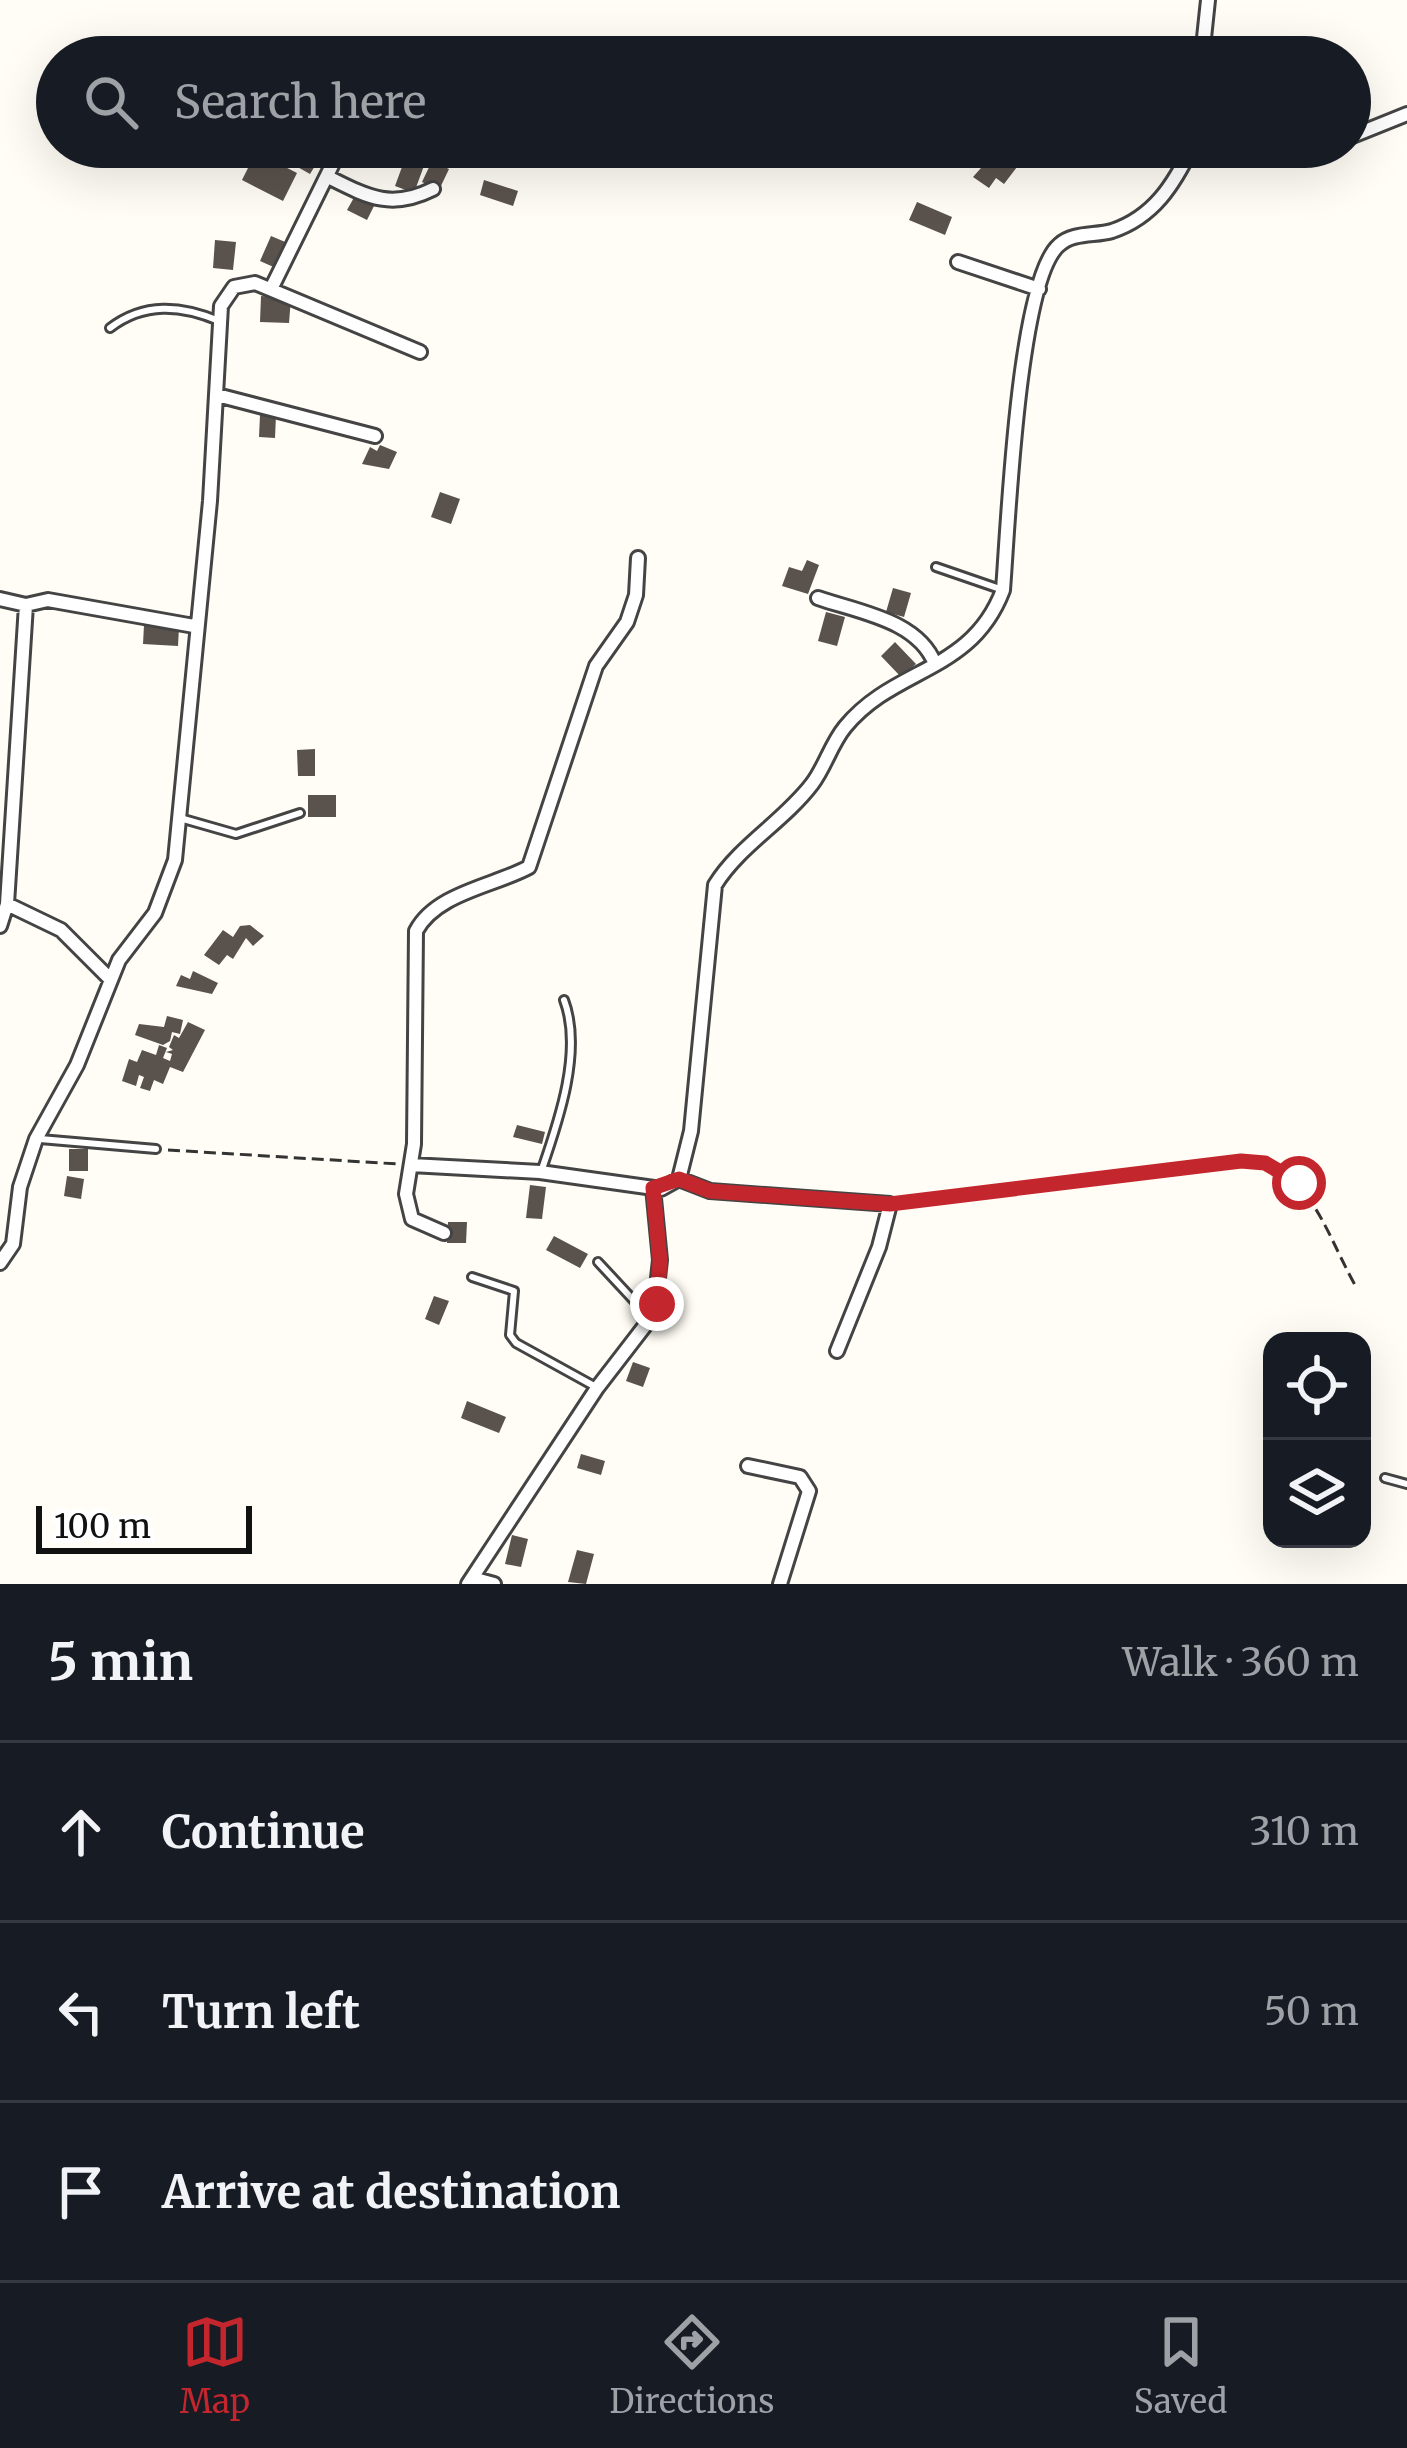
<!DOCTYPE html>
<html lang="en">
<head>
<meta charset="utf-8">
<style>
  body { margin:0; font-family:Merriweather,serif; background:#20242c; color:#f1f3f6 }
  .controls { position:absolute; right:36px; bottom:36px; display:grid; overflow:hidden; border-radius:24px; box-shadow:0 12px 48px #0002 }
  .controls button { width:108px; height:108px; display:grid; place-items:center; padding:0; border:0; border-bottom:3px solid #363941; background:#171b24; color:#f1f3f6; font:60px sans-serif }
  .scale { position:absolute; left:36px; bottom:30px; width:216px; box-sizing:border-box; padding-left:12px; border:6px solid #111; border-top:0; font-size:33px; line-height:42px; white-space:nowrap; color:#111; -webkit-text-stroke:9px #fff; paint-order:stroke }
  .stop { position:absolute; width:36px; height:36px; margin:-27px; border:9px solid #c4262e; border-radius:50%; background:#fff }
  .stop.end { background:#c4262e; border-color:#fff; box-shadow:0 3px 12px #0008 }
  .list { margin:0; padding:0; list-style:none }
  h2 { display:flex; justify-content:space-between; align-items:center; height:156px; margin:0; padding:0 48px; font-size:51px }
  h2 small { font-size:39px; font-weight:400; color:#9ea1a6 }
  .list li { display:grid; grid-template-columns:78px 1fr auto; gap:36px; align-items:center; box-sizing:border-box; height:180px; padding:0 48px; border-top:3px solid #363941 }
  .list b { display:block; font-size:45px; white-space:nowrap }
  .list em { font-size:39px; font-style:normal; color:#9ea1a6 }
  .icon { flex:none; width:66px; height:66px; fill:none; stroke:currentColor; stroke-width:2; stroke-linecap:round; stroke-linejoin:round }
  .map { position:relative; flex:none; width:1407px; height:1584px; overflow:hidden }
  .search { position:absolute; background:#171b24; box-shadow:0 12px 48px #0002; left:36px; right:36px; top:36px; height:132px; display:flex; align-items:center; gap:30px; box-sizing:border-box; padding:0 42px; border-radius:66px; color:#9ea1a6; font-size:45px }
  .sheet { height:696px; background:#171b24 }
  nav { display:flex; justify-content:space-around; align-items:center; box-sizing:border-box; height:168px; border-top:3px solid #363941; background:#171b24; font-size:33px; color:#9ea1a6 }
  nav a { display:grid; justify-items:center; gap:6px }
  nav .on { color:#c4262e }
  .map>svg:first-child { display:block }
</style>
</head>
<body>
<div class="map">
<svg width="1407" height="1584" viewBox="0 0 1407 1584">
  <rect width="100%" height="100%" fill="#fffdf5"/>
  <path fill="#5a524d" d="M283,147L318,161L310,174L278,156Z
    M996,151L1017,167L1004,184L996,178L989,188L973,177Z
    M256,152L297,173L283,201L242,180Z
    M406,156L425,163L414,193L395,186Z
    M432,161L449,169L439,190L422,182Z
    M484,180L518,191L513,206L480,195Z
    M356,194L375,204L367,220L347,210Z
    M917,202L952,217L945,235L909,220Z
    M271,236L290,244L278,269L260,261Z
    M215,240L236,242L233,270L213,268Z
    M261,296L291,298L289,323L260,322Z
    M260,415H276L275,438L259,437Z
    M380,445L397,452L389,469L362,464L370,447L377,451Z
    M440,492L460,499L451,524L431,517Z
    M807,560L819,565L808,594L782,586L789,567L802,571Z
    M893,588L911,593L904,617L886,612Z
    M826,612L845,617L837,646L818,641Z
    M144,625L179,627L178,646L143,644Z
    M895,642L916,664L901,677L881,656Z
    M315,749V776H298L297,750Z
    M308,795H336V817H308Z
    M250,925L264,936L253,946L246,938L233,959L227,955L219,965L204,955L223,930L233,937L240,926Z
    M193,971L218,983L212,994L176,986L181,975L190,979Z
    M167,1016L183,1020L180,1034L172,1032L170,1041L163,1045L135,1035L139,1024L164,1027Z
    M188,1022L205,1030L183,1072L170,1067L163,1084L154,1080L150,1091L140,1088L144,1077L139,1075L136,1086L122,1081L129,1059L137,1062L142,1050L156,1055L159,1045L167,1048L163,1058L170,1061L172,1054L166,1052L173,1050L169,1047L174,1035L179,1038Z
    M517,1125L545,1132L542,1144L513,1137Z
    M69,1149H88V1171H69Z
    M67,1176L84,1179L81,1199L64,1196Z
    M530,1185L546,1187L542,1219L526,1218Z
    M448,1222H467L466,1243H447Z
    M554,1236L588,1254L580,1268L546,1250Z
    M434,1296L449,1301L439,1325L425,1319Z
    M633,1362L650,1368L643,1387L626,1381Z
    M467,1401L506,1417L499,1433L461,1418Z
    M581,1454L605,1461L601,1475L577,1468Z
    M512,1535L528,1539L521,1567L505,1564Z
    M577,1550L594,1554L586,1584L568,1582Z"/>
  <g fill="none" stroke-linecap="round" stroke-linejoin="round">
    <defs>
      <path id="service" d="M110,328C144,302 181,305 219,321
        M936,567L1000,589
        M180,818L236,834L300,813
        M40,1139L156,1149
        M542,1169C559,1120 583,1050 564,1000
        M598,1262L650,1318
        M472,1277L514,1291L510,1335L516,1343L594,1386
        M1385,1478L1407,1484"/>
      <path id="minor" d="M1202,57L1208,0
        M1350,137L1407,114
        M328,177C368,197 391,210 433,189
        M958,262L1039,289
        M272,287L341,147
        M217,395L375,436
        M818,598C858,612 918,620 935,664
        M0,599L26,605L48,600L194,626
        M7,904L61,930L110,979
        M0,926L7,904L26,605
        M411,1165L540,1172L661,1189L679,1179L691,1131L715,885C740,845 783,822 812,784C825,767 831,744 845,727C895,666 971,674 1003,590C1008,528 1018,280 1059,245C1073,232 1095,236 1112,231C1154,217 1174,184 1192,147
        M679,1179L710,1191L890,1204L879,1247L837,1351
        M444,1233L412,1219L406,1194L414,1144L416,931C436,893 494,886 529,867L596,666L627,622L636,595L638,558
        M0,1263L13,1244L20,1187L36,1139L77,1065L119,960L155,913L175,860L210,501L221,306L234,287L255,283L420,352
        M748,1466L800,1477L809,1491L780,1584
        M472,1578L494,1584
        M468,1584L597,1388L654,1314L660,1260L653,1188"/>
    </defs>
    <use href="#service" stroke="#444" stroke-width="12"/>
    <use href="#minor" stroke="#444" stroke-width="18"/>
    <path stroke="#333" stroke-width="3" stroke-dasharray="12 6" stroke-linecap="butt" d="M168,1150L398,1164
      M904,1202L1217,1163C1308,1154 1318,1218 1355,1285"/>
    <use href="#service" stroke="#fff" stroke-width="6"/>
    <use href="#minor" stroke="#fff" stroke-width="12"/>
  </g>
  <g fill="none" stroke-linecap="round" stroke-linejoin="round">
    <path stroke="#c4262e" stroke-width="15" d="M657,1304L660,1261L653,1188L679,1179L710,1191L890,1204L1241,1161L1265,1163L1299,1183"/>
  </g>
</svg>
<div class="controls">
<button><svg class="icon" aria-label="locate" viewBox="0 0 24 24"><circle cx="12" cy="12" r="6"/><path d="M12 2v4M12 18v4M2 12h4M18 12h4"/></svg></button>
<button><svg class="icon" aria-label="layers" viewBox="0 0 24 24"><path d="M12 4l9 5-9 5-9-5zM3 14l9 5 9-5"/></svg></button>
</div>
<div class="scale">100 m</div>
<div class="stop" style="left:1299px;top:1183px"></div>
<div class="stop end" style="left:657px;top:1304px"></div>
<div class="search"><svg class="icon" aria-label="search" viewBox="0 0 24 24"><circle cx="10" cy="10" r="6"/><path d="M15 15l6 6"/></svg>Search here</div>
</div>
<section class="sheet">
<h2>5 min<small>Walk · 360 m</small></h2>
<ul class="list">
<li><svg class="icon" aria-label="ahead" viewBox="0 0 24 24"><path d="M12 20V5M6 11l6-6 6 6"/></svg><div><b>Continue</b></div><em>310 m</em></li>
<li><svg class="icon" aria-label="left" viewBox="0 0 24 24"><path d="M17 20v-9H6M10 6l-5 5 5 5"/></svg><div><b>Turn left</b></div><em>50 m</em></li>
<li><svg class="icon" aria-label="arrive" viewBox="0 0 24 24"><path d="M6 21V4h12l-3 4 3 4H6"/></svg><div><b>Arrive at destination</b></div></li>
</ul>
</section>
<nav>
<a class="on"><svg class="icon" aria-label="map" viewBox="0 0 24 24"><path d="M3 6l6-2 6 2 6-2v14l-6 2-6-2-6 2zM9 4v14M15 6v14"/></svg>Map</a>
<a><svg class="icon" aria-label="directions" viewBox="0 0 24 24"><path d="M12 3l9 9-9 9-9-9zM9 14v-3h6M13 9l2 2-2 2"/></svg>Directions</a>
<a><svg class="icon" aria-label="saved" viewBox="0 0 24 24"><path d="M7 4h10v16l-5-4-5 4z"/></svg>Saved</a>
</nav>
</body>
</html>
